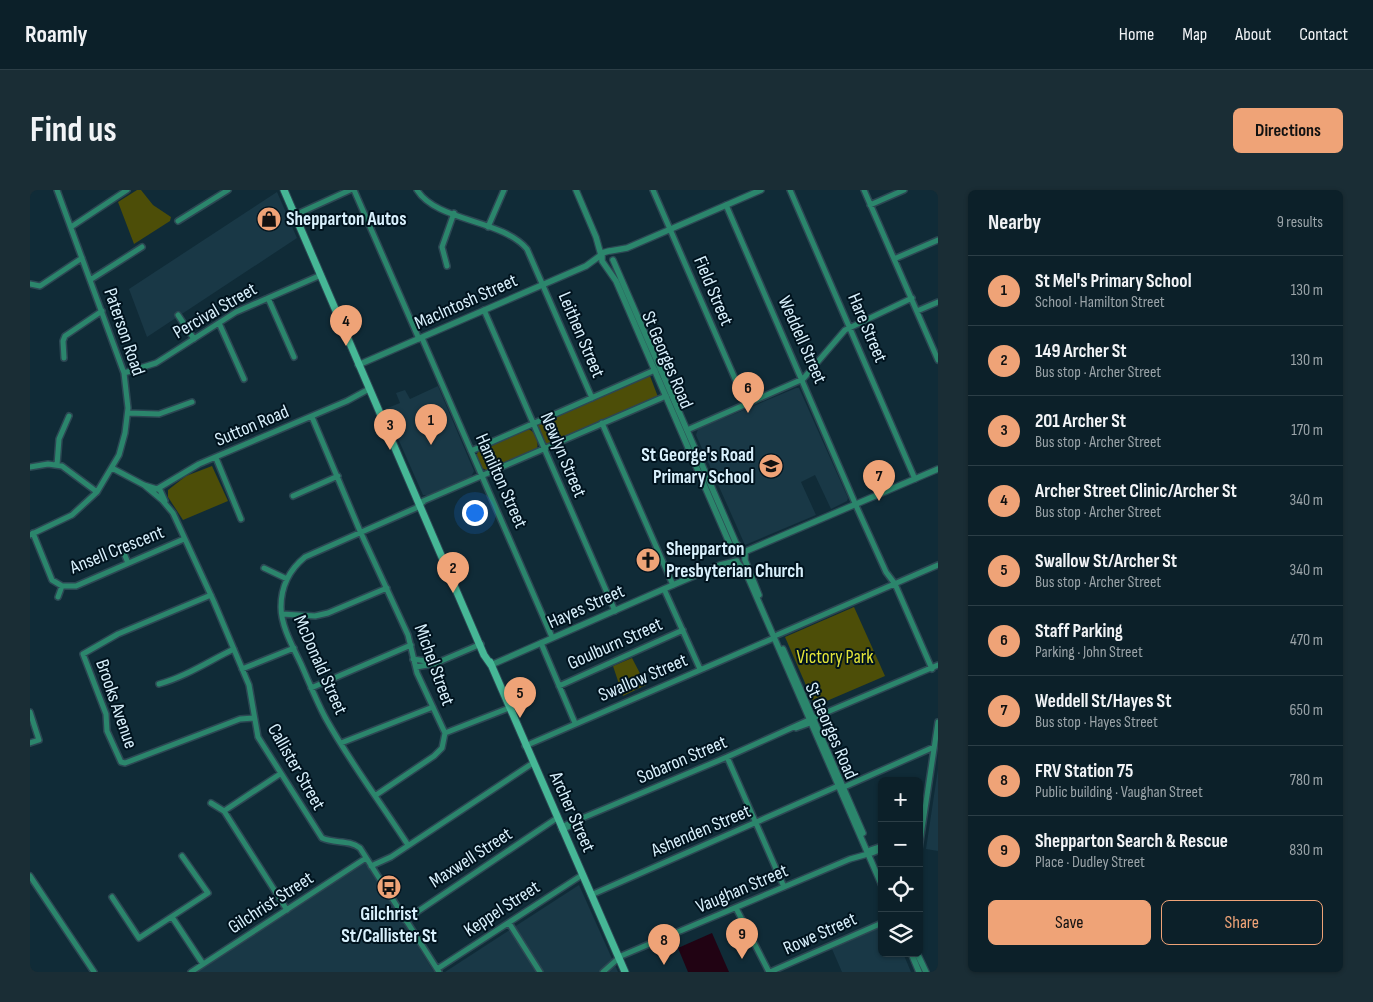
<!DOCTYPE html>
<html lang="en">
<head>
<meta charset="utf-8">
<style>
  body { margin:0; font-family:"Sofia Sans Condensed",sans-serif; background:#1a2d35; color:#f1f3f6 }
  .controls { position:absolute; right:15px; bottom:15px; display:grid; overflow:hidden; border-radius:8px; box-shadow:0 1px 4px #0004 }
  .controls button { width:45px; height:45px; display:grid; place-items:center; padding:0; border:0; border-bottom:1px solid #2c3e46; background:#0c2029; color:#f1f3f6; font:25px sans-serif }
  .you { position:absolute; left:444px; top:322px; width:18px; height:18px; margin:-12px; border:4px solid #fff; border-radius:50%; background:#1a73e8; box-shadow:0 0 0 8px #1a73e833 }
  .badge { display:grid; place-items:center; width:32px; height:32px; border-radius:50%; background:#efa377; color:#111; font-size:16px; font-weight:700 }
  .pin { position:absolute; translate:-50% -41px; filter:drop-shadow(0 1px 2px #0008) }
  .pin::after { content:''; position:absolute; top:26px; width:18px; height:15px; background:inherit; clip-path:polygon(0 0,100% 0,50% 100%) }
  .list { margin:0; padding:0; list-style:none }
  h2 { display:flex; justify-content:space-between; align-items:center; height:65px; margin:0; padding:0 20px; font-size:21px }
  h2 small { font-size:16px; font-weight:400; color:#9aa3a8 }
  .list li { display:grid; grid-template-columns:32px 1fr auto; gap:15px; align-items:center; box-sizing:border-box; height:70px; padding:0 20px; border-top:1px solid #2c3e46 }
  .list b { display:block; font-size:19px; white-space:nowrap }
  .list p { margin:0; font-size:16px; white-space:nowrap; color:#9aa3a8 }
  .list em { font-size:16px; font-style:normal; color:#9aa3a8 }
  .actions { display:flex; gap:10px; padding:15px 20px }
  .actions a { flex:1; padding:11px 0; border:1px solid #efa377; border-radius:8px; text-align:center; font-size:18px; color:#efa377 }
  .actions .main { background:#efa377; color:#111 }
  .icon { flex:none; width:28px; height:28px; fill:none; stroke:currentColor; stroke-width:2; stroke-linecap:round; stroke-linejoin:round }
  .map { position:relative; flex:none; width:908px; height:782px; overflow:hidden; border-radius:8px }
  header { display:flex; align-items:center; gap:30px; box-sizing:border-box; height:70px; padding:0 25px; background:#0c2029; border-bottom:1px solid #2c3e46 }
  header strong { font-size:24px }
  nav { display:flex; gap:28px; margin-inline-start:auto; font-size:18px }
  .intro { display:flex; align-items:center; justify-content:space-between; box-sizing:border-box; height:120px; padding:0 30px }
  h1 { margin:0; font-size:35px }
  .button { padding:12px 22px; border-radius:8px; background:#efa377; color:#111; font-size:18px; font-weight:700 }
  main { display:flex; gap:30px; padding:0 30px }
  aside { flex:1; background:#0c2029; border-radius:8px; box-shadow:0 1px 4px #0004 }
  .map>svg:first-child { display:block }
</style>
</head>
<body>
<header>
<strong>Roamly</strong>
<nav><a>Home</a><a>Map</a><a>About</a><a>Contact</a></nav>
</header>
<div class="intro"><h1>Find us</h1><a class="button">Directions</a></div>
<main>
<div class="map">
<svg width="908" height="782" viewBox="0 0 908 782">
  <rect width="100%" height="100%" fill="#102b37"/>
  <path fill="#193846" d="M247,2L267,48L117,147L99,99Z
    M408,196L444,281L441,287L398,305H393L355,219L370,213L366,203L375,200L380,209Z
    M766,198H769L818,308L817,311L801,319L785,285L771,292L786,325L715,355L666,245L668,239Z
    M908,579V661L896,659Z
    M335,672L404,782H166Z
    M549,695L588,782H415Z
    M852,737V763H873L881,782H812L802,759Z"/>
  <path fill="#4d4e08" d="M107,0H111L123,15L141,27L140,31L104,54L88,12Z
    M618,186H620L628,207L519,254L513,252L507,234Z
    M498,239C505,241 509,252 507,258L458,281L452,278L446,266L449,260Z
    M182,276L198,311L153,330L138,307V300L156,286Z
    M824,417L855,486L785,516L755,447Z
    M602,468L616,495L593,506L583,476Z"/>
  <path fill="#210313" d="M682,743L699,782H658L648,758Z"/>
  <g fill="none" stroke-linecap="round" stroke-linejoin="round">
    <defs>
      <path id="minor" d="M324,0L389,149
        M387,0C407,32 472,29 497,59L562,208
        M623,0L716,214
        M760,0L885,289
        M834,0L908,170
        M696,15L828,320L856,382L865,394L902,479
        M840,15L874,0
        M265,25L320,0
        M148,31L198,0
        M41,37L97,0
        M458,37L474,0
        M864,69L908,50
        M417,76L412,57L424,23
        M60,90L112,57
        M0,94L10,96L52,68
        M238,108L264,167
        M454,120L585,421
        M887,121L908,112
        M148,125L164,149
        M189,133L214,189
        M392,148L522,447
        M34,168L33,151L35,146L72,121
        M94,183L126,173L206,122L291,85
        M98,223L129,224L162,212
        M282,227L330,341L378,445L387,483L415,543L412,558L404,566L346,605
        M572,233L643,395
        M657,240L773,189L815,140L882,108
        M441,261L625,180
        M186,268L211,329
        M27,275L29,249L39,226
        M0,277L18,274L32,276L67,302
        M82,278L114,295L127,299L169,274L317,211L339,199
        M114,295L132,310L143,323L184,412L219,495L228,547L292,648C305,654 318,649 330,658L409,782
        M127,299L130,300L135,311
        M263,306L308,286
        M391,312L636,206
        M3,343L22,390L32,396H46L154,349
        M0,345L42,325L67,302L89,265L95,243L98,218L94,183L27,0
        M91,356L98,373
        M234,378L257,389
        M634,399L670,479
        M181,405L88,444L53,464L76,524L77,541L91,572L95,573L210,529L224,528
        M28,407L32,396
        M252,424L285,426L298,423L357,398
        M747,445L908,375
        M511,453L545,533
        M383,469L403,472
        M386,477L404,474L451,454
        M212,479L264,458
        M129,494C155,487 179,471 204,459
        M529,496L653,440
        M281,498L381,455
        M0,522L9,550L0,553
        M783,528L908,475
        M766,538L780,533
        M415,543L479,518
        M311,553L403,517
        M495,556L744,448
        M697,567L754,697
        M814,597L904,557
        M181,613L194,621L257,720
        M194,621L250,584
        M531,637L697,567L779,530
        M532,640L548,632
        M378,655C351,613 319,571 295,527C286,510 279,492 271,474C263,457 251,436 251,417C251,396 259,380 275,367L386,318L394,311
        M889,659L908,532
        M840,660L852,656
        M842,663L852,659
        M341,676L361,667L503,573
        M0,686L64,782
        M561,705L808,596
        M82,707L109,748L178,703L152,666
        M706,718L739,782
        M142,727L173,774
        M375,730L527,628
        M479,733L510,782
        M407,779L552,685
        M161,782L336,668
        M573,782L591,766L820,669L838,664
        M740,782L852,733"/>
      <path id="tertiary" d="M546,0L566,47L571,65
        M579,61L572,63V71L586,91L704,364
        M580,61L597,58L731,0
        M583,70L706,353L715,363V369
        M328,175L556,76L571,65
        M714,362L908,279
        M715,370L729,405
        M707,372L717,385L852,696
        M753,459L833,643
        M461,475L643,395L690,375L707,371
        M881,763L889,782
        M887,763L896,782"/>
      <path id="secondary" d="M254,0L454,465L461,475
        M460,472L595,782"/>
    </defs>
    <use href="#minor" stroke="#2c4753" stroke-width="8"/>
    <use href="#tertiary" stroke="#2c4753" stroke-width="8"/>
    <use href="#secondary" stroke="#2c4753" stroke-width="9"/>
    <use href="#minor" stroke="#2b866c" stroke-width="5"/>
    <use href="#tertiary" stroke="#2b866c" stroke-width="5.5"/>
    <use href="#secondary" stroke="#46b796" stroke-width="7"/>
  </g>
  <defs>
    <symbol id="shop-disc" viewBox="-11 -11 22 22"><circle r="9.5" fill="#efa377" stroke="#00131e"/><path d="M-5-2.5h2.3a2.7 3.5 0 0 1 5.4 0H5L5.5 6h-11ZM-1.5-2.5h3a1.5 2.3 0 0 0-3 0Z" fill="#111"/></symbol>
    <symbol id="school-disc" viewBox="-11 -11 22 22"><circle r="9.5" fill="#efa377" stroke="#00131e"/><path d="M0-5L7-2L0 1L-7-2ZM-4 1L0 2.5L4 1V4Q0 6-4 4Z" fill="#111"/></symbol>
    <symbol id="church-disc" viewBox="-11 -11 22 22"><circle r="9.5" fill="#efa377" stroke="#00131e"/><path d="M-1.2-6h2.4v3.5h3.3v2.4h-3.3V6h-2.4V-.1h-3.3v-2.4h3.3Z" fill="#111"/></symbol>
    <symbol id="bus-disc" viewBox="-11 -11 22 22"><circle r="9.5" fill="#efa377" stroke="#00131e"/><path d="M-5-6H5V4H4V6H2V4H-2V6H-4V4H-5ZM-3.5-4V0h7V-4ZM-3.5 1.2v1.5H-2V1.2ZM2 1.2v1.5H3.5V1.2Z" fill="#111"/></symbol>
  </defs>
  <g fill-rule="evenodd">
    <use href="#shop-disc" x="225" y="15" width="28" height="28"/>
    <use href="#school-disc" x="727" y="262" width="28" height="28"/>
    <use href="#church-disc" x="604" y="356" width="28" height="28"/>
    <use href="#bus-disc" x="345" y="683" width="28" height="28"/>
  </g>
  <g text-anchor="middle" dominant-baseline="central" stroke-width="4" stroke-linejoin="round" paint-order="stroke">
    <g font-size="19" font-weight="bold" fill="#d8f0fc" stroke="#00131e" text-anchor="start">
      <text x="256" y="29">Shepparton Autos</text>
      <text x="724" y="265" text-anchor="end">St George's Road<tspan x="724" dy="22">Primary School</tspan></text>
      <text x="636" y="359">Shepparton<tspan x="636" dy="22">Presbyterian Church</tspan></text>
      <text x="359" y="724" text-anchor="middle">Gilchrist<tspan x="359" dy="22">St/Callister St</tspan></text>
    </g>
    <g font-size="19" fill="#d8f0fc" stroke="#00131e">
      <text transform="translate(683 101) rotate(67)">Field Street</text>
      <text transform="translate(436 112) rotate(-24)">MacIntosh Street</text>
      <text transform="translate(185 121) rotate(-30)">Percival Street</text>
      <text transform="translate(837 138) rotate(67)">Hare Street</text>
      <text transform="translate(94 142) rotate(71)">Paterson Road</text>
      <text transform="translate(551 145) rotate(67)">Leithen Street</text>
      <text transform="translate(772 150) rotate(66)">Weddell Street</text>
      <text transform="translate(637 170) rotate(67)">St Georges Road</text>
      <text transform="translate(222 236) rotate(-23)">Sutton Road</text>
      <text transform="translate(533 265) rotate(67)">Newlyn Street</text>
      <text transform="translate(471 291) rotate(66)">Hamilton Street</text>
      <text transform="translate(87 360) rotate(-22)">Ansell Crescent</text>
      <text transform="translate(556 417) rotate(-24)">Hayes Street</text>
      <text transform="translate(585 454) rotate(-24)">Goulburn Street</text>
      <text transform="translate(290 475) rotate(66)">McDonald Street</text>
      <text transform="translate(404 475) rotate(70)">Michel Street</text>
      <text transform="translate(613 488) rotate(-23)">Swallow Street</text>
      <text transform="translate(86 514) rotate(71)">Brooks Avenue</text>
      <text transform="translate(801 541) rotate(66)">St Georges Road</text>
      <text transform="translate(652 570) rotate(-23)">Sobaron Street</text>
      <text transform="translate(266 577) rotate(60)">Callister Street</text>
      <text transform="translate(542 622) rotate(66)">Archer Street</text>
      <text transform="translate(671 641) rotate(-23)">Ashenden Street</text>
      <text transform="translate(441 668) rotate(-33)">Maxwell Street</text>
      <text transform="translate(712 699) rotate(-23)">Vaughan Street</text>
      <text transform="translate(241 713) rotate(-33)">Gilchrist Street</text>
      <text transform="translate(472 719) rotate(-33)">Keppel Street</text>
      <text transform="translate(790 744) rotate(-24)">Rowe Street</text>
    </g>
    <g font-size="19" fill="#e2e438" stroke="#00131e">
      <text x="805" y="467">Victory Park</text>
    </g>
  </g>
</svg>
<div class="controls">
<button>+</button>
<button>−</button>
<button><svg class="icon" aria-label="locate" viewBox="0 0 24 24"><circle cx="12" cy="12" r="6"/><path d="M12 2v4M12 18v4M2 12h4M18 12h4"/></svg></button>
<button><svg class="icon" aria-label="layers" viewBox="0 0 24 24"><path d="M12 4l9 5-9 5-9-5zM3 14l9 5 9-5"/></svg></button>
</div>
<div class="you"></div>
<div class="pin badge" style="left:401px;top:255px">1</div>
<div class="pin badge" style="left:423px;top:403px">2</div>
<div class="pin badge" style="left:360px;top:260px">3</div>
<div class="pin badge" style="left:316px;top:156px">4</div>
<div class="pin badge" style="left:490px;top:528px">5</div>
<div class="pin badge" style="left:718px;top:223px">6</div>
<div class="pin badge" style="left:849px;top:311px">7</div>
<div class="pin badge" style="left:634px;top:775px">8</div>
<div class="pin badge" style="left:712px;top:769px">9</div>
</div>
<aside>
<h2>Nearby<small>9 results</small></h2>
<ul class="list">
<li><span class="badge">1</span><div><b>St Mel's Primary School</b><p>School · Hamilton Street</p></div><em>130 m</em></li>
<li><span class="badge">2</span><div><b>149 Archer St</b><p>Bus stop · Archer Street</p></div><em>130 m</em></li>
<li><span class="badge">3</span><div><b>201 Archer St</b><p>Bus stop · Archer Street</p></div><em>170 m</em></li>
<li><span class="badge">4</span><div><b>Archer Street Clinic/Archer St</b><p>Bus stop · Archer Street</p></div><em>340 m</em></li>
<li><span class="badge">5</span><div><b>Swallow St/Archer St</b><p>Bus stop · Archer Street</p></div><em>340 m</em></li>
<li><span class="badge">6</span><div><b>Staff Parking</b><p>Parking · John Street</p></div><em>470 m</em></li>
<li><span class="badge">7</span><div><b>Weddell St/Hayes St</b><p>Bus stop · Hayes Street</p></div><em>650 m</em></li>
<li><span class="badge">8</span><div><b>FRV Station 75</b><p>Public building · Vaughan Street</p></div><em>780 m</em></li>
<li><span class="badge">9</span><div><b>Shepparton Search &amp; Rescue</b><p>Place · Dudley Street</p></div><em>830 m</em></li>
</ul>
<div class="actions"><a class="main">Save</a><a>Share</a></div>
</aside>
</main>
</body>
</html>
